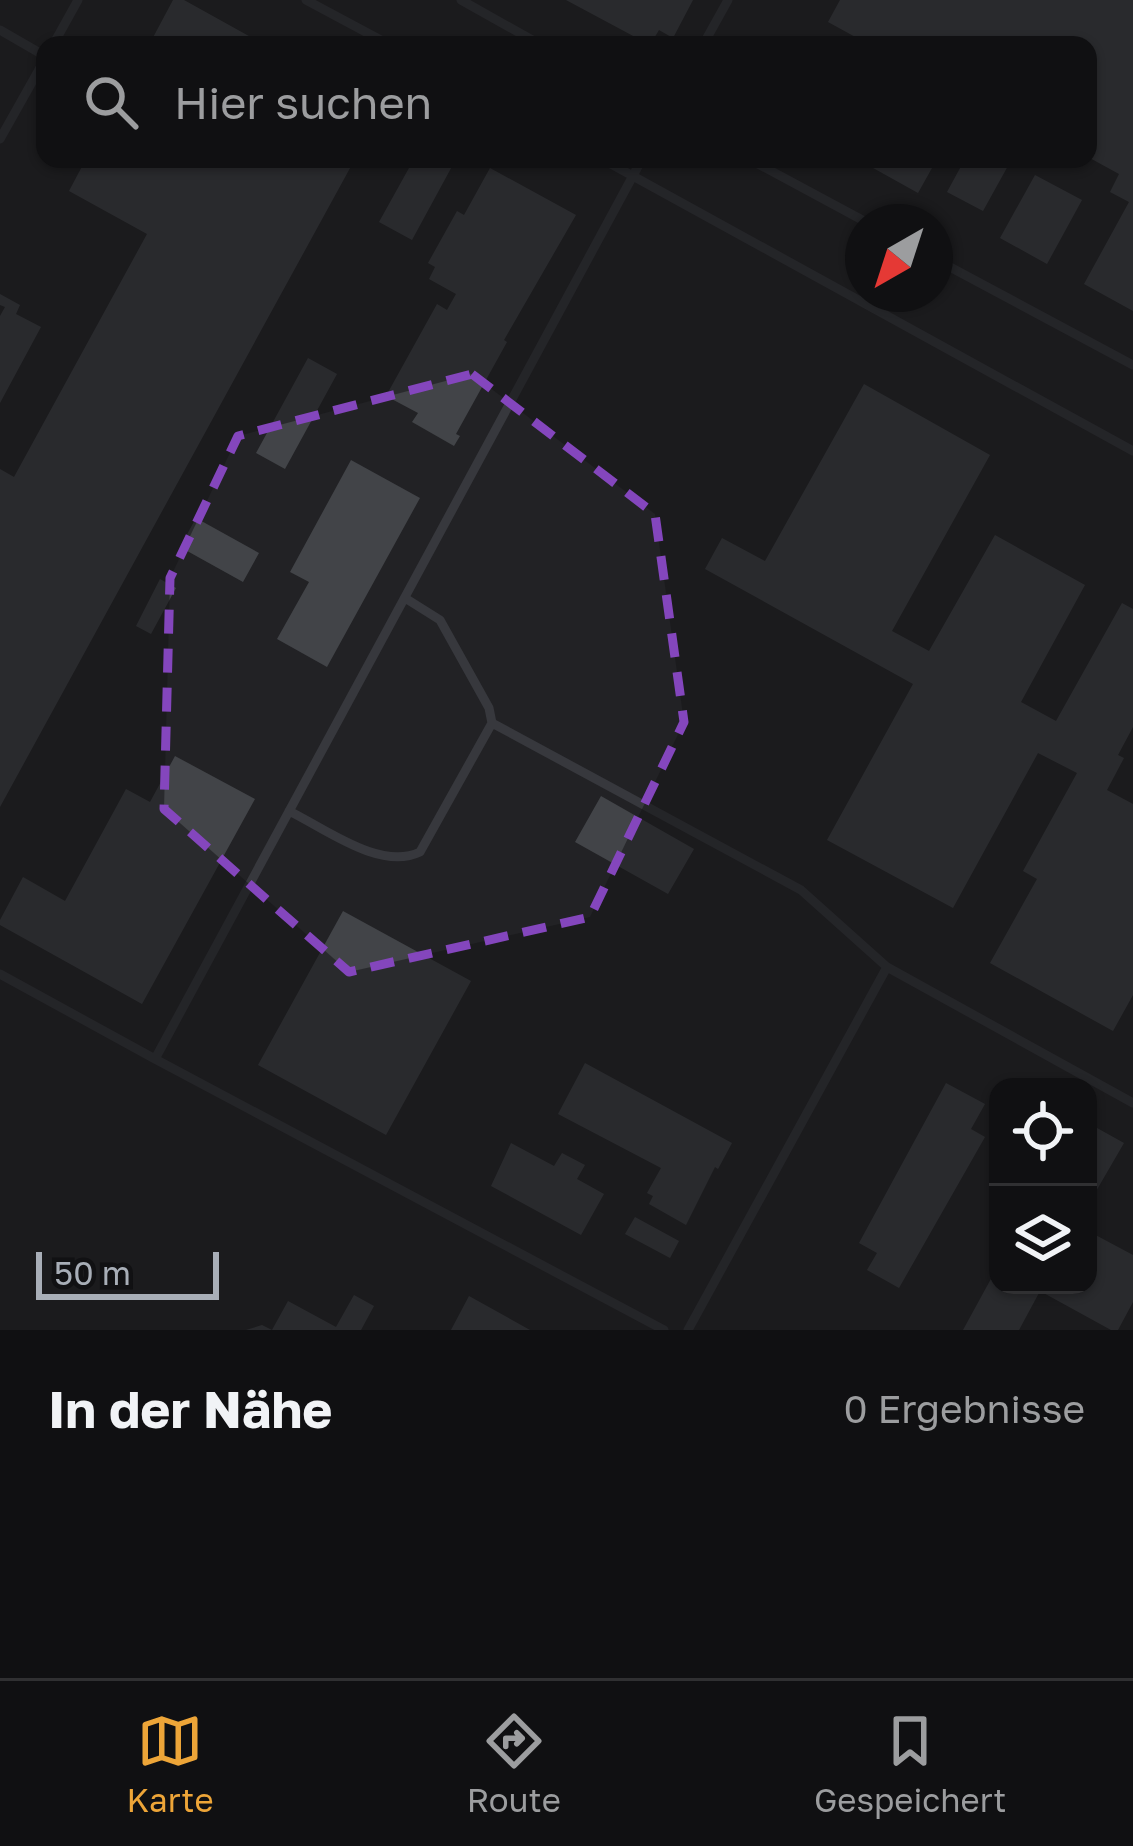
<!DOCTYPE html>
<html lang="de">
<head>
<meta charset="utf-8">
<style>
  body { margin:0; font-family:"Golos Text",sans-serif; background:#19191b; color:#f1f3f6 }
  .controls { position:absolute; right:36px; bottom:36px; display:grid; overflow:hidden; border-radius:24px; box-shadow:0 3px 9px #0004 }
  .controls button { width:108px; height:108px; display:grid; place-items:center; padding:0; border:0; border-bottom:3px solid #303032; background:#101012; color:#f1f3f6; font:60px sans-serif }
  .compass { position:absolute; left:845px; top:204px; width:108px; height:108px; border-radius:50%; background:#101012; box-shadow:0 3px 9px #0004; rotate:219deg }
  .scale { position:absolute; left:36px; bottom:30px; width:183px; box-sizing:border-box; padding-left:12px; border:6px solid #a8aeb7; border-top:0; font-size:33px; line-height:42px; white-space:nowrap; color:#a8aeb7; -webkit-text-stroke:9px #111113; paint-order:stroke }
  .list { margin:0; padding:0; list-style:none }
  h2 { display:flex; justify-content:space-between; align-items:center; height:156px; margin:0; padding:0 48px; font-size:51px }
  h2 small { font-size:39px; font-weight:400; color:#9c9d9f }
  .icon { flex:none; width:66px; height:66px; fill:none; stroke:currentColor; stroke-width:2; stroke-linecap:round; stroke-linejoin:round }
  .map { position:relative; flex:none; width:1133px; height:1330px; overflow:hidden }
  .search { position:absolute; background:#101012; box-shadow:0 3px 9px #0004; left:36px; right:36px; top:36px; height:132px; display:flex; align-items:center; gap:30px; box-sizing:border-box; padding:0 42px; border-radius:24px; color:#9c9d9f; font-size:45px }
  .sheet { height:348px; background:#101012 }
  nav { display:flex; justify-content:space-around; align-items:center; box-sizing:border-box; height:168px; border-top:3px solid #303032; background:#101012; font-size:33px; color:#9c9d9f }
  nav a { display:grid; justify-items:center; gap:6px }
  nav .on { color:#eda538 }
  .map>svg:first-child { display:block }
</style>
</head>
<body>
<div class="map">
<svg width="1133" height="1330" viewBox="0 0 1133 1330">
  <rect width="100%" height="100%" fill="#161618"/>
  <path fill="#222225" fill-rule="evenodd" d="M0,0H1133V1330H0ZM45,45H1088V159H45ZM863,222H935V294H863ZM998,1087H1088V1285H998Z"/>
  <path fill="#424448" d="M173,0H184L265,45H149Z
    M566,0H693L673,38L659,30L650,45Z
    M840,0H1133V311L1084,284L1129,202L1110,192L1119,174L1088,157V45H870L828,22Z
    M86,159H355L0,807V469L14,477L147,234L69,191Z
    M414,159H456L412,240L379,222Z
    M857,159H937L918,193Z
    M965,159H1001L1009,164L983,211L947,192Z
    M490,168L576,215L504,340L507,342L456,434L460,436L454,446L412,422L418,413L386,396L437,304L447,310L456,294L429,279L435,267L428,263L457,211L464,215Z
    M1035,175L1082,200L1047,264L1000,238Z
    M0,294L20,305L16,314L41,327L0,403V316L5,307L0,305Z
    M308,358L337,374L285,469L256,453Z
    M864,384L990,455L892,631L929,651L995,535L1085,585L1021,702L1056,721L1122,603L1133,609V727L1118,755L1124,758L1107,790L1133,804V995L1113,1031L990,963L1037,879L1023,871L1077,773L1038,753L953,908L827,840L913,684L705,569L722,538L765,561Z
    M351,460L420,498L327,667L277,639L309,582L290,572Z
    M196,518L259,553L243,582L180,547Z
    M160,579L176,588L151,634L136,626Z
    M175,756L255,799L142,1004L0,925V920L23,877L65,901L126,789L150,802Z
    M601,796L694,849L668,894L575,842Z
    M343,911L471,981L386,1135L258,1065Z
    M585,1063L732,1143L718,1169L715,1167L686,1225L649,1204L653,1196L647,1193L661,1168L558,1114Z
    M946,1083L985,1104L971,1129L985,1137L899,1288L867,1270L877,1253L859,1243Z
    M1088,1123L1124,1143L1088,1205Z
    M511,1143L554,1166L562,1153L585,1165L577,1179L604,1194L581,1235L491,1186Z
    M635,1217L679,1241L670,1258L625,1234Z
    M1088,1231L1133,1255V1302L1118,1330H1111L1040,1291L1019,1330H963L998,1266V1285H1088Z
    M354,1295L374,1306L361,1330H246L262,1325L272,1330L288,1301L336,1327Z
    M469,1296L530,1330H451Z"/>
  <g fill="none" stroke-linecap="round" stroke-linejoin="round">
    <path stroke="#37383d" stroke-width="9" d="M306,0L390,45
      M461,0L541,45
      M0,30L45,56
      M53,45L78,0
      M703,45L728,0
      M0,139L45,59
      M602,159L1133,451
      M749,159L866,222
      M935,259L1133,365
      M492,723L801,890L887,967L1133,1103
      M289,811C326,829 380,871 420,852L492,723L489,708L440,620L405,598
      M0,974L155,1059L642,159
      M155,1059L664,1330
      M688,1330L887,967"/>
  </g>
  <path d="M0 0H1133V1330H0ZM472,374L655,514L684,722L590,917L349,972L164,809L170,578L238,436Z" fill="#161618" fill-opacity=".55" fill-rule="evenodd"/>
  <path fill="none" stroke="#8446bd" stroke-width="9" stroke-dasharray="24 15" stroke-linejoin="round" d="M472,374L655,514L684,722L590,917L349,972L164,809L170,578L238,436Z"/>
</svg>
<div class="controls">
<button><svg class="icon" aria-label="locate" viewBox="0 0 24 24"><circle cx="12" cy="12" r="6"/><path d="M12 2v4M12 18v4M2 12h4M18 12h4"/></svg></button>
<button><svg class="icon" aria-label="layers" viewBox="0 0 24 24"><path d="M12 4l9 5-9 5-9-5zM3 14l9 5 9-5"/></svg></button>
</div>
<svg class="compass" viewBox="-18 -18 36 36"><path d="M0-13l5 13h-10z" fill="#e53935"/><path d="M0 13l5-13h-10z" fill="#9c9d9f"/></svg>
<div class="scale">50 m</div>
<div class="search"><svg class="icon" aria-label="search" viewBox="0 0 24 24"><circle cx="10" cy="10" r="6"/><path d="M15 15l6 6"/></svg>Hier suchen</div>
</div>
<section class="sheet">
<h2>In der Nähe<small>0 Ergebnisse</small></h2>
<ul class="list">
</ul>
</section>
<nav>
<a class="on"><svg class="icon" aria-label="map" viewBox="0 0 24 24"><path d="M3 6l6-2 6 2 6-2v14l-6 2-6-2-6 2zM9 4v14M15 6v14"/></svg>Karte</a>
<a><svg class="icon" aria-label="directions" viewBox="0 0 24 24"><path d="M12 3l9 9-9 9-9-9zM9 14v-3h6M13 9l2 2-2 2"/></svg>Route</a>
<a><svg class="icon" aria-label="saved" viewBox="0 0 24 24"><path d="M7 4h10v16l-5-4-5 4z"/></svg>Gespeichert</a>
</nav>
</body>
</html>
